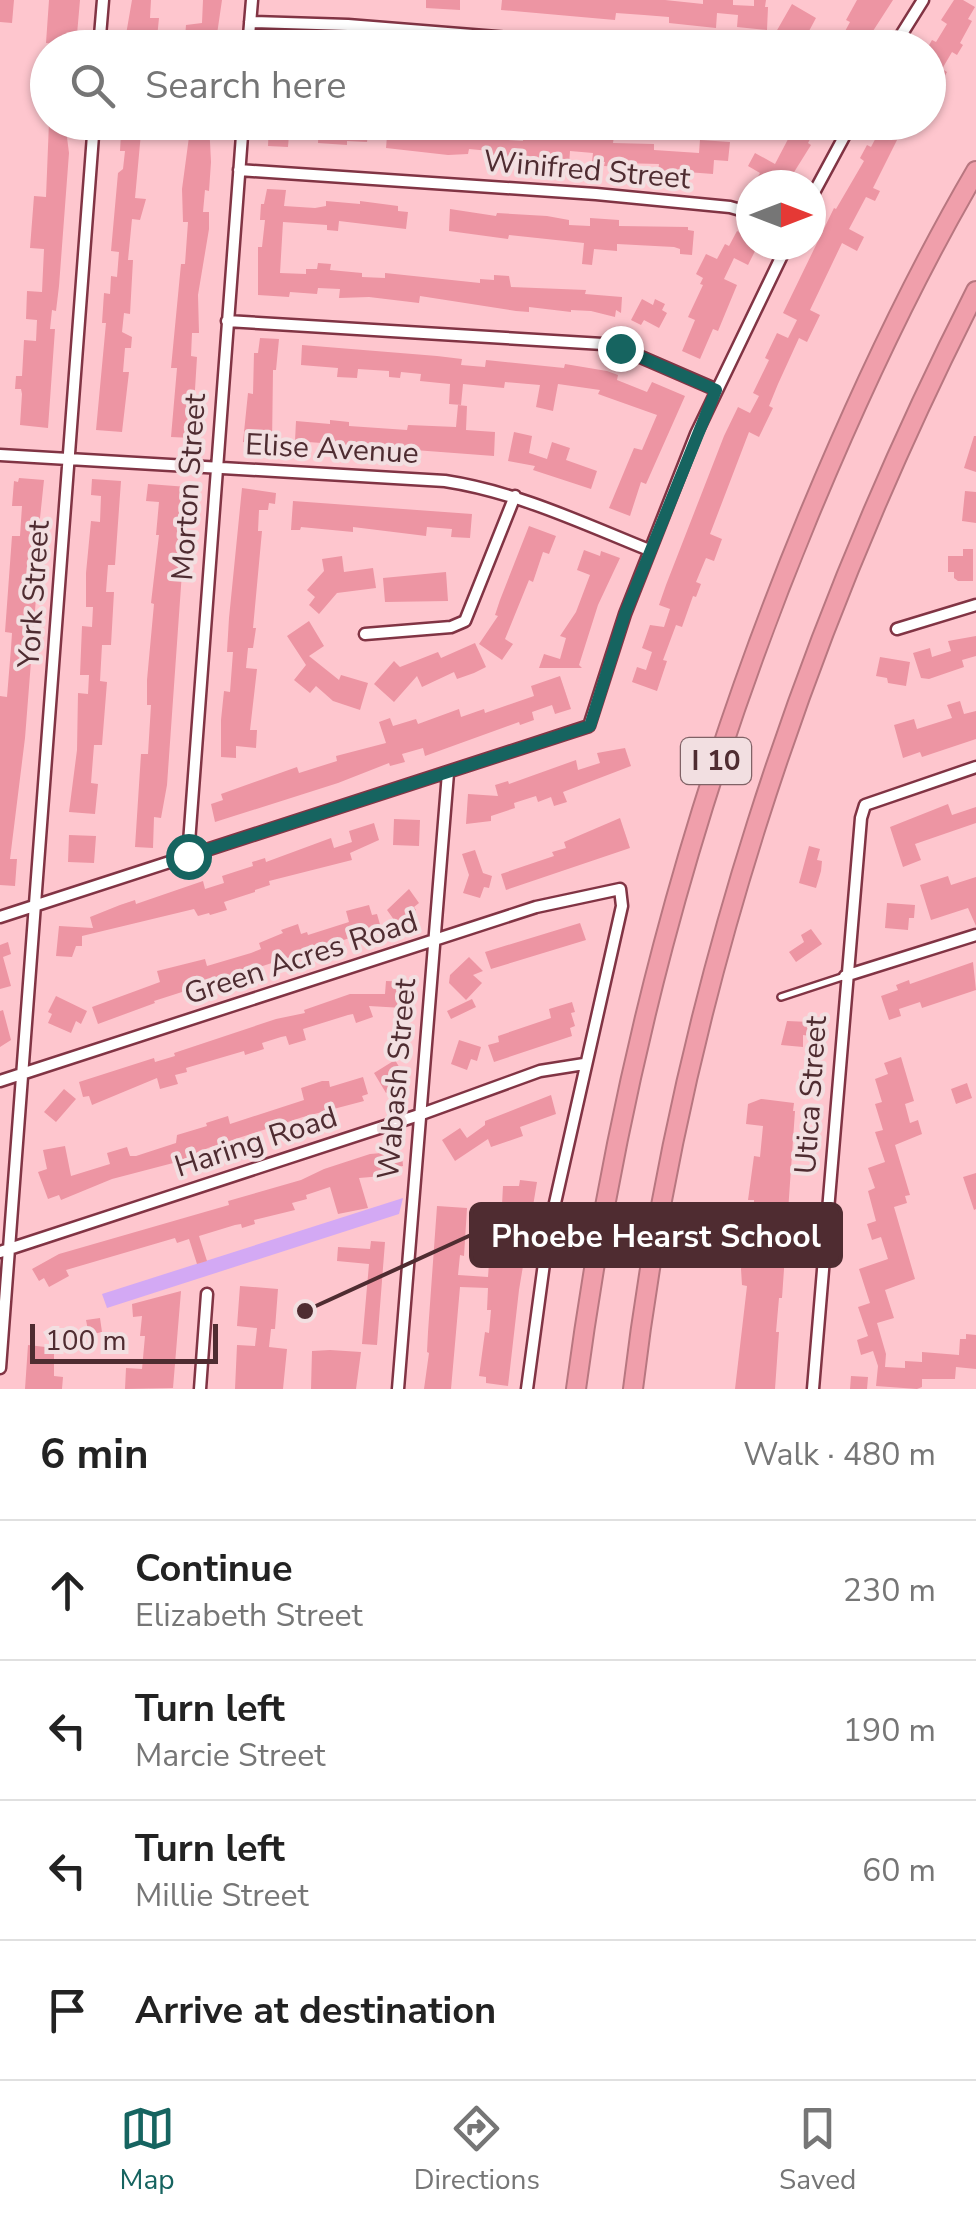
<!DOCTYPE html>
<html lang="en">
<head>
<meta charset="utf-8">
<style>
  body { margin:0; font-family:"Nunito Sans",sans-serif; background:#f6f6f6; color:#222 }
  .compass { position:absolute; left:736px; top:170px; width:90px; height:90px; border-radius:50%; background:#fff; box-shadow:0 2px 8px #0004; rotate:90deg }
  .scale { position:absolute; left:30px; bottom:25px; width:188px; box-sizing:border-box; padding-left:10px; border:5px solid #4f2c31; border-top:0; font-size:28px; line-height:35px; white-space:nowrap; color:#4f2c31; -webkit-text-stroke:8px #f2dfe1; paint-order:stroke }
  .stop { position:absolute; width:30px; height:30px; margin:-22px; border:8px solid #166460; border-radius:50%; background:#fff }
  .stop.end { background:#166460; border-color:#fff; box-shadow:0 2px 10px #0008 }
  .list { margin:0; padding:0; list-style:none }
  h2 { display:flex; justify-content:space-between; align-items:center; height:130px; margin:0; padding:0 40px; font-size:42px }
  h2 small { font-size:32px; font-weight:400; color:#767676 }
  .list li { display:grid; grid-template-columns:65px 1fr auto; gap:30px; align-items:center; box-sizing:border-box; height:140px; padding:0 40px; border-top:2px solid #e0e0e0 }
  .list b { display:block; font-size:38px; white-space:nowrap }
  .list p { margin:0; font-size:32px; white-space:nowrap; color:#767676 }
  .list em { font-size:32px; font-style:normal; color:#767676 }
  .icon { flex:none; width:55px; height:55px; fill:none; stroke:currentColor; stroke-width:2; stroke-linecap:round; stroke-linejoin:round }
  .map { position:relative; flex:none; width:976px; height:1389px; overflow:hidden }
  .search { position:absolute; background:#fff; box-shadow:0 2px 8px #0004; left:30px; right:30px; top:30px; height:110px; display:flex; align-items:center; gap:25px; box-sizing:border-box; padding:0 35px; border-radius:55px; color:#767676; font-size:38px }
  .sheet { height:690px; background:#fff }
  nav { display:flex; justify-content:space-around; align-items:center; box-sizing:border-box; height:140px; border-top:2px solid #e0e0e0; background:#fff; font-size:28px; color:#767676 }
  nav a { display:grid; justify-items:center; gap:5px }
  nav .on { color:#166460 }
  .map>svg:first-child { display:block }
</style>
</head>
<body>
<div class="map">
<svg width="976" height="1389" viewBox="0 0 976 1389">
  <rect width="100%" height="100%" fill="#fec6ce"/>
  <path fill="#d3a9f4" d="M403,1198L399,1214L107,1308L102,1294Z"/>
  <path fill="#ed95a3" d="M0,0H14L12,23L0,22Z
    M49,0H80L76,46L46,43Z
    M132,0H151L150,18H159L157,38L152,37L151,48L124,46Z
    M203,0H222L215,48H190V39L185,38L186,25L202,23Z
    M426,0H460V10L426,8Z
    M502,0H665L703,4V0H733V5L754,6V0H766L765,7H768L767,30L737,27L738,15L717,13L716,28L669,23V17L644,15L616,13L615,20L501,10Z
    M857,0H893L862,48H836L850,22L846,20Z
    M954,0H963L975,7L968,19L972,21L960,43L963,45L957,55L952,52L942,69L947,72L928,105V47L932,40L936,42L947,24L941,20Z
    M792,4L816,18L801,46L776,32Z
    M49,122H65L69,153L59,286L56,311L52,310L50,329H55L48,428L20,425L22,394L21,389H15L16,376H22L24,340L36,341L37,320L26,319L27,291L42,292L44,249L30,248L34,196L46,197Z
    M127,122H142L135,198L146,199L140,220L132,219L128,260H133L130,314L124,313L122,332L132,337L131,348H125L123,372H129L122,432L96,430L106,323H102L104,293L110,294L111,276L117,277L119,252L111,251L118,173L123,169L125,151H120L121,134Z
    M191,122H209L211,162L209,191L205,190L203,212H209V229L198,295L199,333H192L191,356L197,357L192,438L171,437L177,368H171L181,264H185L188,222H183L182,189Z
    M269,122H290L288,147L268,146Z
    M354,122H384L383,126L416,128L415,133L436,134L437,129L481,130V138L523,141V138L558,140V131L614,136L613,143L654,144V150L699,153L700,140L730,142L728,161L714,160L713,174L687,172V175L658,173L659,164L620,163V167L604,166L605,162H592L593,153L570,151L569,165L489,160L490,151L469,149L468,154L448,155L386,148L387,136L368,135L367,142L347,141V145L318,143L319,124L354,127Z
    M797,122H819L808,143L811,145L786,185H753L760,173L748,166L755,153L775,164Z
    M866,122H906L873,188L880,191L875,201L866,197L849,229L864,237L857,251L842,243L810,310L820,315L807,342L799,338L778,384L769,406L773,408L759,437L749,432L710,534L722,539L714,561L706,558L696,582L701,584L696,597L693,596L682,627L676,625L663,660L667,661L657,691L632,682L637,667L646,670L652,652L642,648L650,625L664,627L670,609L659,605L666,585L724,436L738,407L750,413L759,396L753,393L769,360L765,358L777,333L788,338L797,320L783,313L834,208L836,209L864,161L860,158L867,145L871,147L880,130Z
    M267,189L286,190L284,206L315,208L326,206V201L360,204V201L398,206V211L408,212L406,229L339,221L338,231L327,230V225L283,222L280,273L306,274V269H317L318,263L331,264L330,270L362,273V277L385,278V273L480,283V279L494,280V275L509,276L511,287L586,290L585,294L622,297L621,313L616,310L615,317L591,311L571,310V312L529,307V312L516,311L420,296L419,303L369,297L339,298L340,289L318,288L317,294L290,292L289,297L258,295V247H262L265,220H260L261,204H264Z
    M450,209L496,216L497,213L547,216L569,220V225L590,226V218L619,220V226L688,227V230L694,231L692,255L680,254V249L674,247L617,244V251L594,249L592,265L582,264L584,243L509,235L508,239L449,231Z
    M737,231L751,237L750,248L755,251L748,265L734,258L724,279L737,285L718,331L713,329L700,359L682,351L695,320L688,317L703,285L700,284L703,278L696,274L706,254L717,259L725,244L729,246Z
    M642,299L653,305L655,299L665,304L662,310L667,313L659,328L644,320L641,325L631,320Z
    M260,338L279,339L276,370H273L272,444L243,442L248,393L253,394L254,353H258Z
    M302,345L437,356L462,359L461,365L485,367L486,360L564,368L565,364L607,371L618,375L617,380L647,392L652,382L685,396L646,484L641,482L630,516L609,508L634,448L642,450L657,415L598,394L600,390L558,384L553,411L536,407L540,385L505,382L504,388L463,384L461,405L449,404L450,384L420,381L421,374L401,372L400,378L389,377V371L358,369L357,378L337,377L338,368L301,365Z
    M458,405L467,406L466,430L495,432L494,456L295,441L296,421L330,424V420L349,422V426L407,430L408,425L456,427Z
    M514,432L532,436L529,453L547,459L552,442L570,448L566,460L597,471L591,489L533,470L535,466L508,461Z
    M974,436H976V472L964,468Z
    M19,478L44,480L33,585H37L25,738L10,859H17L15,886L0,885V696L7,697L11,648L12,633L5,632L12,536H20L22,506H12L14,481L18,482Z
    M92,479L121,481L115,565H108L106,592H114L111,645H102L100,681L107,682L102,745H94L91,783L98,784L95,814L69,812L77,750L78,693L88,694L89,675H80L82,626L92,627L93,607H86V573L91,521L100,522L101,496L91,495Z
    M148,484L188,487L167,785L161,818L154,817L153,848L135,847L141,754H148L151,705H147V680L154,604L151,603L159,535H156L159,502L146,501Z
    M242,488L276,493L275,504L269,503L268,510H259L258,531H262L253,628H256L253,648H248L246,668L257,669L250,730H257L256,748L236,746V758L221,757V720L224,691L230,692L233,652H227L229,618Z
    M965,491L976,492V523L962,521Z
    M293,501L472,514L470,538L451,537L452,529L427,527L426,536L353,527V532L301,527L300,530H291Z
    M529,526L556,536L549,554L543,552L533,582L529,580L505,639L513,644L502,660L479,644L498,616L495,615L500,600Z
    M963,549H973V581H958L954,578V572H948V556H963Z
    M584,550L600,556L601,551L620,558L598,605L579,665L582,668H539L544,654L560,659L566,638L560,636L576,612L590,575L577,570Z
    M342,556L344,572L373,568L376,588L337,593L319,614L309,605L315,597L307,590L324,571L322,559Z
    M446,572L448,601L385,602L383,578Z
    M309,621L324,646L309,656L339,680L341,675L368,683L360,710L333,701L316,686L310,693L294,680L306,665L287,636Z
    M976,636V656L962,660L964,667L929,679L921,678L913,653L930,648L932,657L951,651L948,641Z
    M475,643L486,667L474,673L457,679L454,672L422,687L417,676L394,702L374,684L394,661L400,667L438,652L441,658Z
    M880,657L910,662L906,686L888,683L887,678L876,676Z
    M560,676L571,709L555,714L552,705L532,712L534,720L520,725L519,722L425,756L423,748L402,754L405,762L390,766L389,763L338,783L215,822L211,804L223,800L221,794L297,767L299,773L337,761L336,756L386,743L379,722L390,718L393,726L416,719L418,724L459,709L461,717L484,709L485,713L534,696L531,686Z
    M960,701L964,714L976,711V739L922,757L920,752L903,758L894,725L914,719L917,729L952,718L947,705Z
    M625,748L631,766L563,792L567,802L554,806L551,797L538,802L536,796L514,803L515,808L491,816V821L466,824L468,794L498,796L495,785L508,781L509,784L576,760L578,770L600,763L597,753Z
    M948,804L952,815L976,807V823L915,844L921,860L903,867L890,827Z
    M620,818L630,848L506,890L501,874L554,856L552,852L566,848L564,842Z
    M394,819L420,820L419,846L393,845Z
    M374,823L379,840L350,853L352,860L269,881L270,885L255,890V892L224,902L227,910L210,915L209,913L198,916L194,909L82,936V946H76L72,957L56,956L59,926L93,928L90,917L120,905L135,900L136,904L203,881L205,889L224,883L222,876L253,866L252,862L265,858L266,862L331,838L334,848L352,842L349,831Z
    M69,835L96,836L94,863L68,862Z
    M809,846L820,849L817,860L822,861L821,871L816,888L799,883Z
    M475,850L483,873L492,876L489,888L484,887L480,898L463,893L469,875L462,854Z
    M948,876L951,885L976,877V926L968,908L931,920L920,885Z
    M409,889L419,903L414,907L416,910L397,924L387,910Z
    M887,903L915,905L914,918H909L908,930L885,928Z
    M369,905L372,915L377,914L381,928L154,1001L155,1003L98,1024L92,1007L160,982L157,971L205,959L207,966L251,953L261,949L259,943L283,933L281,930L298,924L301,934L307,932L308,935L349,922L346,911Z
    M580,923L586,940L491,969L485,952Z
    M811,929L822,944L796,962L789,952L804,942L801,935Z
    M8,942L11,954L3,957L11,986L0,989V945Z
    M469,957L483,971L473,975L482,983L466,1000L449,983L450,975Z
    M973,962L976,990L922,1008L920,1002L899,1009L901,1016L889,1020L881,996L898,990L896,985L909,980L910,984Z
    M386,981L410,982L409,997H403V1008L369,1006L373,1017L356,1023L353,1014L348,1015L303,1029L306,1040L289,1045L286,1036L281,1037L262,1043L264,1049L245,1055L244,1051L186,1068L187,1072L175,1075L178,1084L160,1089L157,1078L92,1105L89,1096L83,1097L79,1082L154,1058L155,1062L175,1056L174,1053L276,1019L305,1013L304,1010L350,994H385Z
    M56,996L87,1011L81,1024L76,1021L71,1033L48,1023L52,1014L48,1012Z
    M472,999L476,1007L451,1019L447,1011Z
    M572,1002L575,1012L571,1013L575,1026L570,1028L572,1036L494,1062L488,1045L499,1042L498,1036L551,1018L549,1009Z
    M3,1010L11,1040L0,1047V1011Z
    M787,1021L810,1022V1036L803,1035V1047L781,1045Z
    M459,1040L481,1047L477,1061L471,1059L467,1070L451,1064Z
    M901,1057L914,1101L905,1104L910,1123L918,1120L922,1134L895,1145L910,1195L905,1196L907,1203L894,1207L915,1279L885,1290L894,1318L877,1323L886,1354L885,1367L905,1368V1361L922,1362V1352L959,1355L960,1339H966V1334L976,1335V1369L956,1367L955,1379H922V1387L917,1389L876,1386L878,1366L873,1351L861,1355L857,1340L868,1336L858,1307L870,1303L859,1269L888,1259L881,1237L872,1240L867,1224L876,1221L868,1191L875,1188L868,1168L885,1162L875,1132L883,1130L875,1104L882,1102L875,1079L888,1074L884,1063Z
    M395,1060L407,1080L386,1093L374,1073Z
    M363,1077L368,1094L362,1096L364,1101L303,1117L208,1148L177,1162L112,1179L61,1200L59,1195L48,1199L38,1172L47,1169L43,1150L65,1146L71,1176L110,1164L107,1153L127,1147L130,1156H136L176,1143L177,1135L207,1126L206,1123L228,1116L230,1124L304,1100L301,1088L322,1081H329L330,1087Z
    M967,1083L972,1098L956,1104L951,1089Z
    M64,1089L76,1099L56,1122L44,1112Z
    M551,1095L556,1114L520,1127L523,1136L491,1147L488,1139L455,1161L442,1140L460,1128L467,1138L485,1125V1121Z
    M761,1099L794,1103L793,1111H795L782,1298H779L776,1332H779L775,1389H735L747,1286L742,1285L741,1269L746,1241H754L755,1228H761L762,1209L754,1208V1200H748L754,1156L760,1157L763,1126L746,1124L748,1104Z
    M393,1152V1155L402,1154L403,1166L394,1167L395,1175L359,1178L368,1208L338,1214L330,1187L306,1195L307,1199L292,1203L295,1210L254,1220L255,1224L242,1228L241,1224L235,1225L199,1236L207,1261L197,1264L189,1239L177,1243L175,1238L66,1270L69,1276L49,1287L44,1278L39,1281L32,1269L59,1254L229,1205L228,1201L301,1180L324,1169L370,1154Z
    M976,1173V1209L974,1210L963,1177Z
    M520,1180L537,1182L519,1290L508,1386L486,1383V1377L479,1376L485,1332L489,1333L491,1310H487L488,1288L460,1287L451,1389H424L429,1353L427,1352L428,1332L437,1206L467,1208L464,1256L460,1255L458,1275L488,1277L489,1263L495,1264L497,1243H500L503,1186H519Z
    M371,1241L385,1242L377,1345L362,1344L369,1264L337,1261L338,1247L370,1249Z
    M240,1286L278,1289L275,1329H271L269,1347L287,1349L283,1389H235L237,1345L255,1346L257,1328L237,1326Z
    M181,1291L173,1388L125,1389L126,1368L142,1369L145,1336H140L142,1316L133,1317L132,1304Z
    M100,1318L102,1332L89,1335L86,1320Z
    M28,1345L54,1348V1376L63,1377L62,1389H25Z
    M330,1350L361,1352L356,1389H311L312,1351Z
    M851,1376L868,1377L867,1389H850Z"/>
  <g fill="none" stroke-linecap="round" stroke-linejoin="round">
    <defs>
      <path id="lane" d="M781,997L845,976"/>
      <path id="street" d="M250,22L348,25L633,48
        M99,48L103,0
        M248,48L252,0
        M893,48L923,0
        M239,170L596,194L730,207L751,213
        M811,198L852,122
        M227,321L603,344L620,348L717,390
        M0,455L445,481C517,492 582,523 649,550
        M897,629L976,605
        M365,634L451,627L465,621L515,496
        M188,856L243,122
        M0,917L589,726L625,614L696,434L787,245
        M845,976L976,935
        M0,1081L536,907L620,889L622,906L548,1234L527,1389
        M0,1252L419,1115L540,1071L584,1064
        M0,1368L94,122
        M200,1389L207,1294
        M398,1389L448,773
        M813,1389L861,818L865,805L976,767"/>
      <path id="highway" d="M576,1389C617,1084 690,802 808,517C857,399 911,282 976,171
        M633,1389C679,1006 802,634 976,291"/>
    </defs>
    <use href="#lane" stroke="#813444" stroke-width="10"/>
    <use href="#street" stroke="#813444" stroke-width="15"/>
    <use href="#highway" stroke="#b87780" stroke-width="22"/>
    <use href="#lane" stroke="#fff" stroke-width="5"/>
    <use href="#street" stroke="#fff" stroke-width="10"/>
    <use href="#highway" stroke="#f09fab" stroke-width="18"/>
  </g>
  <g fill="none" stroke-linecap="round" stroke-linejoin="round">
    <path stroke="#166460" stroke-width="12" d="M188,856L590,726L625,614L716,390L620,348"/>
  </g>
  <g text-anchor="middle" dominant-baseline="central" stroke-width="8" stroke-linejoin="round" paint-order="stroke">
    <rect fill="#f2dfe1" stroke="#806266" stroke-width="2.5" x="681" y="738" width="70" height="46" rx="8"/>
    <g font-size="28" font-weight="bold" fill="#4f2c31">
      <text x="716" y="761">I 10</text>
    </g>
    <g font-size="30" fill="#4f2c31" stroke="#f2dfe1">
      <text transform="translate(587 170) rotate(5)">Winifred Street</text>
      <text transform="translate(332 449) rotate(3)">Elise Avenue</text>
      <text transform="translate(189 487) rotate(-86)">Morton Street</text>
      <text transform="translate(34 594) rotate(-86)">York Street</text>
      <text transform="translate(301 958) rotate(-18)">Green Acres Road</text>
      <text transform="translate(397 1079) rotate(-85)">Wabash Street</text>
      <text transform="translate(811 1095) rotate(-86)">Utica Street</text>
      <text transform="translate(256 1142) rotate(-18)">Haring Road</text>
    </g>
  </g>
  <path fill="none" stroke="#4f2c31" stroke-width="4" d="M305 1311L471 1235"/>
  <circle fill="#4f2c31" stroke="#f2dfe1" stroke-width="4" cx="305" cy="1311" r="10"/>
  <rect fill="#4f2c31" stroke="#4f2c31" stroke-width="4" x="471" y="1204" width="370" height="62" rx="10"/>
  <g font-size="32" text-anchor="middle" font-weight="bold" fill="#fff">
    <text x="656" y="1247">Phoebe Hearst School</text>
  </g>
</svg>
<svg class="compass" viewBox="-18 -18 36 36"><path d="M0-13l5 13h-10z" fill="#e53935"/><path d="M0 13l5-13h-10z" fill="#767676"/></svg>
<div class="scale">100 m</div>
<div class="stop" style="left:188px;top:856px"></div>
<div class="stop end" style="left:620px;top:348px"></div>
<div class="search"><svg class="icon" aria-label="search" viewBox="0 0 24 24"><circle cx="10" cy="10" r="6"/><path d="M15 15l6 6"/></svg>Search here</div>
</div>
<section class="sheet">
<h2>6 min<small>Walk · 480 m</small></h2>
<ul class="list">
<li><svg class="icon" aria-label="ahead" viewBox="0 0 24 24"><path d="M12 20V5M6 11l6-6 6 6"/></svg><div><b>Continue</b><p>Elizabeth Street</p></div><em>230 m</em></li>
<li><svg class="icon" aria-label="left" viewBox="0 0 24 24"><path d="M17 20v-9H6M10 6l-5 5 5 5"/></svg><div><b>Turn left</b><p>Marcie Street</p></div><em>190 m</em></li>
<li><svg class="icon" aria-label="left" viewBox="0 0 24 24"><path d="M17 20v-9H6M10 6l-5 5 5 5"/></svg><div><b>Turn left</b><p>Millie Street</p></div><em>60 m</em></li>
<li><svg class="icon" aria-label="arrive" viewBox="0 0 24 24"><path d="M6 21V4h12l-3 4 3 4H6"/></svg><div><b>Arrive at destination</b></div></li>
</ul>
</section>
<nav>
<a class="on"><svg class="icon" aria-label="map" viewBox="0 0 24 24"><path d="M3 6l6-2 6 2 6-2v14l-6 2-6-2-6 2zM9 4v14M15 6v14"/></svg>Map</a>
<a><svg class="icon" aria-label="directions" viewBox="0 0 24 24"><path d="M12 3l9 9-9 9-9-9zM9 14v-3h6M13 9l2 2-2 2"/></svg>Directions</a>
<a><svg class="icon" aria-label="saved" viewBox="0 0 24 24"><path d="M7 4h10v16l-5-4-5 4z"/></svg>Saved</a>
</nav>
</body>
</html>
